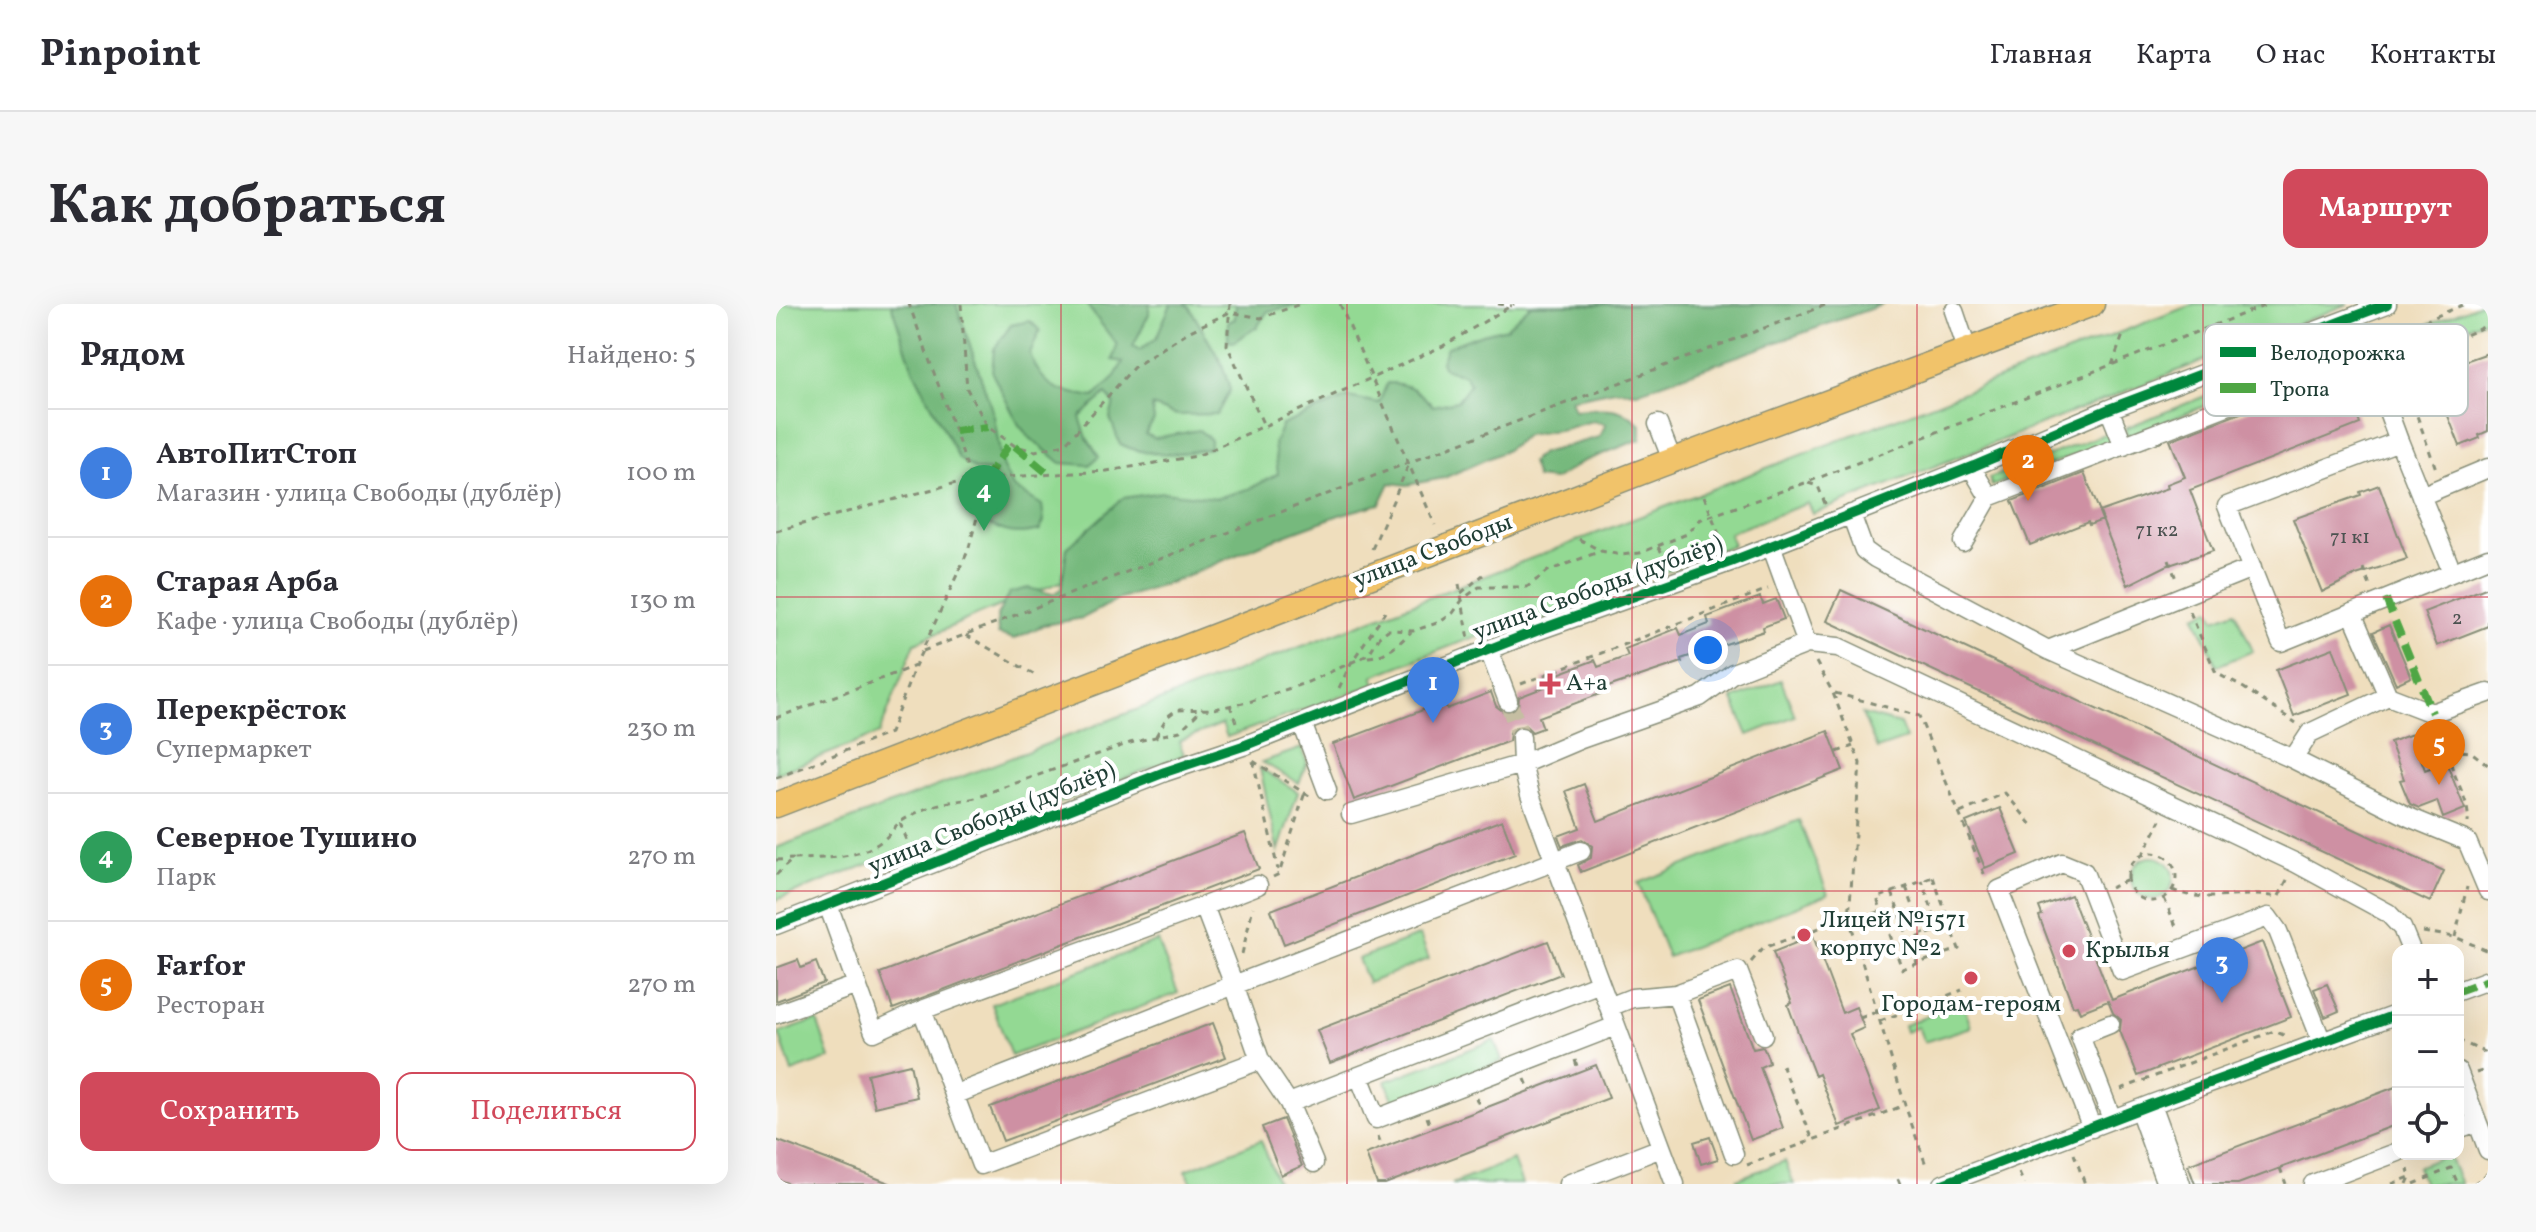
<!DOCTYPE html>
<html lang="ru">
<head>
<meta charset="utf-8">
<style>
  body { margin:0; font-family:Vollkorn,serif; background:#f7f7f7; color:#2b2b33 }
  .controls { position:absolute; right:24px; bottom:24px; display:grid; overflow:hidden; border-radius:16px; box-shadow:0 8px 32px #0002 }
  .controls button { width:72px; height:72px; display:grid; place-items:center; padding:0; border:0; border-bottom:2px solid #e1e1e2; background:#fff; color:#2b2b33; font:40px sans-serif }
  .you { position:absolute; left:932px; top:346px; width:28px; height:28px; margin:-20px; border:6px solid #fff; border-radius:50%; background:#1a73e8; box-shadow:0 0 0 12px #1a73e833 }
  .badge { display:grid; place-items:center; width:52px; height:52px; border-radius:50%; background:#d1495b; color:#fff; font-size:26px; font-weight:700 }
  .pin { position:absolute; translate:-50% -66px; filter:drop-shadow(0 2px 4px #0008) }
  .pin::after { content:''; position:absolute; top:42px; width:28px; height:24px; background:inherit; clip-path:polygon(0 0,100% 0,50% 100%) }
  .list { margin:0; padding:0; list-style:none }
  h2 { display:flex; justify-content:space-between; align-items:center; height:104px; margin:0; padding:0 32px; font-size:34px }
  h2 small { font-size:26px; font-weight:400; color:#7c7c81 }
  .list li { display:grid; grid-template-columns:52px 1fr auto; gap:24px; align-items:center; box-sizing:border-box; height:128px; padding:0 32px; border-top:2px solid #e1e1e2 }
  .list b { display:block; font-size:30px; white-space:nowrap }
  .list p { margin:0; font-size:26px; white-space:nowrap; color:#7c7c81 }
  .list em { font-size:26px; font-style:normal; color:#7c7c81 }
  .actions { display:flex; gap:16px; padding:24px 32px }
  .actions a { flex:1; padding:18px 0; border:2px solid #d1495b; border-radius:16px; text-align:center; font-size:28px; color:#d1495b }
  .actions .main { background:#d1495b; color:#fff }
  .icon { flex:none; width:44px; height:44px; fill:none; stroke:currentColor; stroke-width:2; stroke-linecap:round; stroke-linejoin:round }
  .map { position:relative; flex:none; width:1712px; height:880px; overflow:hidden; border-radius:16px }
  header { display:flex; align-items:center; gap:48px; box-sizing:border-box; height:112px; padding:0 40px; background:#fff; border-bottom:2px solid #e1e1e2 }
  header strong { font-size:38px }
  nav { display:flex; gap:44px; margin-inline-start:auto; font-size:28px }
  .intro { display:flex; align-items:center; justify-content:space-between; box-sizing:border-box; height:192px; padding:0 48px }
  h1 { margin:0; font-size:56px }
  .button { padding:20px 36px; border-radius:16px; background:#d1495b; color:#fff; font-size:28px; font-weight:700 }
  main { display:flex; gap:48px; padding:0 48px }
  aside { flex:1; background:#fff; border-radius:16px; box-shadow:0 8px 32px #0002 }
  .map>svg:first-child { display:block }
</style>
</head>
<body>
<header>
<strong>Pinpoint</strong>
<nav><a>Главная</a><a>Карта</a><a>О нас</a><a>Контакты</a></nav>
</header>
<div class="intro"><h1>Как добраться</h1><a class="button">Маршрут</a></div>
<main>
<aside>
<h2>Рядом<small>Найдено: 5</small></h2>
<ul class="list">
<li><span class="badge" style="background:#3f7fe0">1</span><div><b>АвтоПитСтоп</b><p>Магазин · улица Свободы (дублёр)</p></div><em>100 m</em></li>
<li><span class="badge" style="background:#e8710a">2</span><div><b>Старая Арба</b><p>Кафе · улица Свободы (дублёр)</p></div><em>130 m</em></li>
<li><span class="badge" style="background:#3f7fe0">3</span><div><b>Перекрёсток</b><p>Супермаркет</p></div><em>230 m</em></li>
<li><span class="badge" style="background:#2e9e5b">4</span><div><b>Северное Тушино</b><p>Парк</p></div><em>270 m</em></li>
<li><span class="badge" style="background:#e8710a">5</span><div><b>Farfor</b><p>Ресторан</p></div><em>270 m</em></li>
</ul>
<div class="actions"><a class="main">Сохранить</a><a>Поделиться</a></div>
</aside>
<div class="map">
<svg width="1712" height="880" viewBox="0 0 1712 880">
  <rect width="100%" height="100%" fill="#fff"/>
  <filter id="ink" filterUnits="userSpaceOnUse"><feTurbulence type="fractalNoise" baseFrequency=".0125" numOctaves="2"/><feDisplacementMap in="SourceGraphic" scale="16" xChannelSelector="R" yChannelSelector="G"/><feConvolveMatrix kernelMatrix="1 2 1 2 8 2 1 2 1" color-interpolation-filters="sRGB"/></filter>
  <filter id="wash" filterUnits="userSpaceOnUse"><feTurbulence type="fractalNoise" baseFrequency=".006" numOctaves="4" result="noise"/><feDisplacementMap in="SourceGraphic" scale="32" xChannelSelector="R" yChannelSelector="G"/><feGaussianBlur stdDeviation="1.8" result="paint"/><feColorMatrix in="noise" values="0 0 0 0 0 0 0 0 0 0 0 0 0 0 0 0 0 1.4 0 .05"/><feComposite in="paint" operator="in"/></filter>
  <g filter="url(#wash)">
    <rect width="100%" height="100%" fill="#efdebd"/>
    <path fill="#93d993" stroke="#598b64" stroke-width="2" d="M0,0H1014L628,143L203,310L139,339L103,430L0,470Z
      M1418,0H1572L1037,210L1032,199L953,229L957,241L749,323L745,315L597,372L600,380L451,433L446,420L403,437L408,451L131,558L126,547L0,596V544Z
      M1704,0H1712V15L1622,51L1616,35Z
      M1474,74L1478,83L1352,132L1349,124Z
      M1334,128L1338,136L1216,182L1213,174Z
      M1434,305L1439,315L1459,307L1477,347L1441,362L1419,312Z
      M1005,376L1019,412L972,431L957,395Z
      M1086,410L1124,420L1130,435L1101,445Z
      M526,444L531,459L523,479L486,458Z
      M484,464L522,488L502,548Z
      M1023,516L1052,590L892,653L862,579Z
      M1355 574a21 21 0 1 1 42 0a21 21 0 1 1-42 0Z
      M644,631L653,655L592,679L582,655Z
      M382,637L402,689L235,752L216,700Z
      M1187,699L1195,723L1148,738L1142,723L1130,728L1128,721Z
      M41,716L54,754L16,768L3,729Z
      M718,736L726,757L618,798L610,777Z
      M485,836L502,880H416L410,866Z
      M1672,850L1685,880H1648L1641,863Z
      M737,856L746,880H676Z
      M1009,857L1018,880H962L961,875Z"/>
    <path fill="#76b97d" stroke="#4a7b58" stroke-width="2" d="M115,0H180L218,112L226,162L237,183L266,201L268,217L264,226C231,234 224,224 195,213L193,203L217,182L220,167L200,166L183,155L137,65Z
      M310,0H373V10L357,42L364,46L380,34L395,0H409L414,4L446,60L454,86L441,110L401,111L376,102L378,116L369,130L379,134L423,126L434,135V144C405,151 372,154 344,140L334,114L338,99L330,90L304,113L311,134L323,153L313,161L285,159L253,133L243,121L216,69L218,45L235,21L254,17L264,26L254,50C268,86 283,87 318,93L338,74L347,58L337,56L341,41Z
      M460,0H527L492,7L481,23L457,38L452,37V18L459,15Z
      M1108,0L861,88L839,86L794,95L798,106C825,104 845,100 865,121V135L806,158L778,176L760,174L755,158L766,149L823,133L830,120L816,117L788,125L750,131L729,147L668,174L631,181L614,179L604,200L566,210L493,237L402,276L341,296L307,314L268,321L238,335L222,330L221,312L233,289L252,284L277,290L285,285L291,244L347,194L387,188L441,194L475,184L502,170L498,140L506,121L572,93L603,99L611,79C633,79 642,86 657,102L681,97L694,80L689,72L668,64L665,58L671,43L703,31L730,24L755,1Z"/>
    <g id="blocks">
      <path fill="#ce90a3" d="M1712,49V127L1703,131L1704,134L1684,142L1655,69Z
        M1580,65L1590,90L1575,96L1584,120L1414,186L1437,247L1390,262L1352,281L1323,208L1392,184L1391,180L1409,173L1394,136Z
        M1308,169L1327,216L1313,221L1312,218L1254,241L1236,197Z
        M1603,181L1631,255L1580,271L1546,288L1517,215L1585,191L1584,188Z
        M1712,283V322L1661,342L1648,308Z
        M1065,286L1668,567L1654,598L1051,317Z
        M984,293L987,300L1000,295L1008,315L987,323L988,327L905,355L906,358L823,386L824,390L763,413L767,424L756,428L750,422L739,423L734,428L733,437L578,496L557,440L668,398L671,405L715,388L720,402L729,409L735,408L742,404L743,393L769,383L766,376L819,356L822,363L852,352L849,345L902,324L905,331L933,320L931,313Z
        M1613,321L1635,373L1620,380L1597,328Z
        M1557,344L1575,390L1518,412L1500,366Z
        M1052,427L1067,466L805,568L802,561L815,554L816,542L806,535L786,542L782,532L804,524L790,487L808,480L822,517Z
        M1636,430L1649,466L1670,458L1689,505L1667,514L1661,497L1643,504L1634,500L1624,476L1628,475L1614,438Z
        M1224,504L1243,550L1209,564L1190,518Z
        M726,516L739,550L508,640L495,606Z
        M469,529L483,565L117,705L104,669Z
        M1295,591L1336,696L1486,638L1515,713L1362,772L1344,727L1345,716L1337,709L1332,697L1304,708L1301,701L1297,702L1263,612L1266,611L1263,603Z
        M1037,632L1066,709L1080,703L1088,724L1074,730L1104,806L1063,822L1043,770L1039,772L1023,731L1012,701L1016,699L997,648Z
        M772,637L785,670L554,759L541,726Z
        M22,656L25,664L40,658L48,679L0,697V664Z
        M1551,680L1563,707L1549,713L1538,685Z
        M954,684L977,745L987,743L992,754L993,759L984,763L1007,824L975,836L922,696Z
        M437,719L450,753L227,837L214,803Z
        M134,760L141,793L99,803L91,770Z
        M820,761L833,794L609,880H601L590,850Z
        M1622,782V820L1462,880H1419L1412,861Z
        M507,815L526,862L505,871L486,823Z
        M934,833L942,855L925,860L918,838Z
        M0,836L113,879L112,880H14L0,875Z"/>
    </g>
  </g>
  <g filter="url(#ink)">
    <use href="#blocks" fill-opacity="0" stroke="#878e78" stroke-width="2"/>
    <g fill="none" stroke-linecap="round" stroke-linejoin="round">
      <path stroke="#c5bea2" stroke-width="18" stroke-dasharray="18 9" stroke-linecap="butt" d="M732,397L745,433"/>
      <defs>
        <path id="minor" d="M1178,7L1192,48
          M1575,14L1599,72L1623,137
          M1473,53L1488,88
          M1333,105L1348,142
          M882,120L896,156
          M1645,192L1712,164
          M1213,193L1589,49
          M1075,210L1088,246L1099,254L1272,346L1517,455L1635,514L1691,537L1712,587
          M1187,238L1213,193L1201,173L1198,162
          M995,241L1031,340
          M1676,268L1623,137L1451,202L1505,338L1712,254
          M1576,309L1612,392
          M713,346L732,397
          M1272,346L1476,264
          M526,419L551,486
          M745,433L746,460L754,491L899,880
          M1517,455L1534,429L1612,392L1656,409L1712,389
          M575,510L746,460L805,435L924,393L957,369L1031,340L1062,343L1520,559L1612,609L1626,624L1635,646
          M482,581L428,602L458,681L805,547
          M52,601L98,728L146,706L428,602
          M0,621L389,468L467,442L760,327L954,258L1198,162L1333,105L1611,0
          M1682,687L1712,676
          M900,690L958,850
          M833,703L856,694L900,690L962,667L987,731
          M146,706L205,861L484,756
          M0,710L81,681
          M1334,720L1304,732L1336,815
          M1682,767L1712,846
          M583,772L600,815L840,722
          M178,791L458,681L484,756L513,799L538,859
          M513,799L824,679
          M1376,800L1405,880
          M1363,805L1390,880
          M1316,824L1223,586L1286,559L1308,568L1346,667L1492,613L1502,627L1546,738
          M1682,825L1701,818
          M792,880L885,844
          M1167,880L1376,800L1622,710
          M1537,880L1622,848"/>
        <path id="major" d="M0,501L884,161L1316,0"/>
      </defs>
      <use href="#minor" stroke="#878e78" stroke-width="21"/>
      <use href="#major" stroke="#878e78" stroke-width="27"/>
      <path stroke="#878e78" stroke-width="3" stroke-dasharray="6 6" stroke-linecap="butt" d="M185,0L191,85L212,123L239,142L259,147L289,140L358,63L412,28L454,8L485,14L524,0
        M454,0L451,41L489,124
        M564,0L659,221
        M722,0L736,2
        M1613,33L1660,165
        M1604,36L1689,0
        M1336,61L1347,31
        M1613,64L1712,21
        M1032,179L1042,182L1050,202
        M928,192L948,243
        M0,227L195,175L331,167L421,152L667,42L738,0
        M803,235L825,247
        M882,243L894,260
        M596,245L633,160
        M1393,256L1400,275
        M1587,264L1595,284
        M683,280L693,335
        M685,289L707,271
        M1414,308L1440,369L1468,384L1520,419
        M190,331L259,371
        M147,347L634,158L1052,0
        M592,353C612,352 621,341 635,328
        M1040,358L1057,389L1084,459L1073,614L1129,801L1151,864
        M745,380L992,285
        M563,384L575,359L609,308
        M1059,389L1143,412L1209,572
        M454,401L462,424
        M0,414L139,362
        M1664,425C1669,436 1672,444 1674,456C1679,479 1694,495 1692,519
        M380,432L391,413L400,406L438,405L476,397L532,378L592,351L604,332L612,326L637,327L664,318L677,309L687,295L703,283H751L772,267L825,247L845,251L864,249L911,230L923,216L1029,179L1493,0
        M1674,446L1695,448L1712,461
        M1061,448L1077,442
        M477,457L502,566
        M477,457L535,493
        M0,474L114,429L139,362L192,247L202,210L195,175L179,127L133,0
        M1184,509L1229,489L1257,522
        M124,519L136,548
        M1352 573a24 24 0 1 1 48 0a24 24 0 1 1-48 0Z
        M1366,552L1385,516
        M0,556L17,555
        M0,571L17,555C47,554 82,556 107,536C114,531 118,523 124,518C132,513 143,507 152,504C175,494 193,500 217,487L354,439L404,427L427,404
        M497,573L503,570L530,485
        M1157,573L1183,645L1126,665L1101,594Z
        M1130,583L1148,631
        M1334,584L1352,576
        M1396,586C1431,601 1466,586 1502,593
        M1116,588L1141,659
        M1503,592L1512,574
        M1388,594L1402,627
        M1075,618L1106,607
        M1647,628L1679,633L1712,647
        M1679,633L1691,583
        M1118,642L1163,626L1146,577
        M466,650L477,603
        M975,658L987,644L1072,614
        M1084,714L1100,708
        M1104,717L1186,686
        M1682,736L1712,750
        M799,756L803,768
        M1006,761L1037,836
        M1700,769L1712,765
        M749,775L754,787
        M1345,785L1498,727L1510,732
        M700,794L705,806
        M651,813L655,824
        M602,832L606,843
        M1298,850L1309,880
        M971,861L1129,801
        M1504,864L1510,880
        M1243,869L1248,880
        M1122,875L1124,880
        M1616,880L1634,873
        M1631,880L1634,873L1632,865
        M1638,880L1675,864L1682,880
        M1698,880L1712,869"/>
      <use href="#minor" stroke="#fff" stroke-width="18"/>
      <use href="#major" stroke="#f1c36a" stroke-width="24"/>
      <path stroke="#4fa644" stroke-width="8" stroke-dasharray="16 8" stroke-linecap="butt" d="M179,127L212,123
        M239,142L275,172
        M210,175L234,139
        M1610,295L1656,409
        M1682,687L1712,676"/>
      <defs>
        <path id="cycleway" d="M0,621L389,468L467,442L760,327L954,258L1198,162L1333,105L1611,0
          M1167,880L1376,800L1622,710"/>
      </defs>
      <use href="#cycleway" stroke="#fff" stroke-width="15"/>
      <use href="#cycleway" stroke="#00873e" stroke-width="10"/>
    </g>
  </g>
  <path fill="none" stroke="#d1495b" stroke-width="2" stroke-opacity="0.55" d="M285,0V880M571,0V880M856,0V880M1141,0V880M1427,0V880M0,293H1712M0,587H1712"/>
  <g fill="#d1495b" stroke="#fff" stroke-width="3">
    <path d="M770 368h8v8h8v8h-8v8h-8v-8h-8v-8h8z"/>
    <circle cx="1028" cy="631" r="8"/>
    <circle cx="1293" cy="647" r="8"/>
    <circle cx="1195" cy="674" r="8"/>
  </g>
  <g text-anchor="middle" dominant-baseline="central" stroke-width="8" stroke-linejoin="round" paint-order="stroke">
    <g font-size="20" fill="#4b5250">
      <text x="1381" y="227">71 к2</text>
      <text x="1574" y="234">71 к1</text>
      <text x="1681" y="315">2</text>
    </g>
    <g font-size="24" fill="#1f3d34" stroke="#fff">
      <text transform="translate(657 248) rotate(-21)">улица Свободы</text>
      <text transform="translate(822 285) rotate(-20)">улица Свободы (дублёр)</text>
      <text transform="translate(216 515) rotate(-22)">улица Свободы (дублёр)</text>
    </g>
    <g font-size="24" fill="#1f3d34" stroke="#fff" text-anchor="start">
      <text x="790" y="380">А+а</text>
      <text x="1044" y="617">Лицей №1571<tspan x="1044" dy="28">корпус №2</tspan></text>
      <text x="1309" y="647">Крылья</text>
      <text x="1195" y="701" text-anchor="middle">Городам-героям</text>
    </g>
  </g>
  <rect x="1428" y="20" width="264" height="92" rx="12" fill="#fff" stroke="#bcc5c2" stroke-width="2"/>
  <rect x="1444" y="43" width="36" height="10" fill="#00873e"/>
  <rect x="1444" y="79" width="36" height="10" fill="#4fa644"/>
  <g font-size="22" fill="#1f3d34">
    <text x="1494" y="56">Велодорожка</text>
    <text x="1494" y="92">Тропа</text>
  </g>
</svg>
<div class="controls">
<button>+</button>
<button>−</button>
<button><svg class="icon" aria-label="locate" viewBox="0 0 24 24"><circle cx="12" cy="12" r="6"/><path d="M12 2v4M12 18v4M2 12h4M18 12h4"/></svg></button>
</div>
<div class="you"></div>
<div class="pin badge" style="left:657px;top:419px;background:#3f7fe0">1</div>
<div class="pin badge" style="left:1252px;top:197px;background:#e8710a">2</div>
<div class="pin badge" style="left:1446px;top:699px;background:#3f7fe0">3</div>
<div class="pin badge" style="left:208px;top:227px;background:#2e9e5b">4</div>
<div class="pin badge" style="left:1663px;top:481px;background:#e8710a">5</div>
</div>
</main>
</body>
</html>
